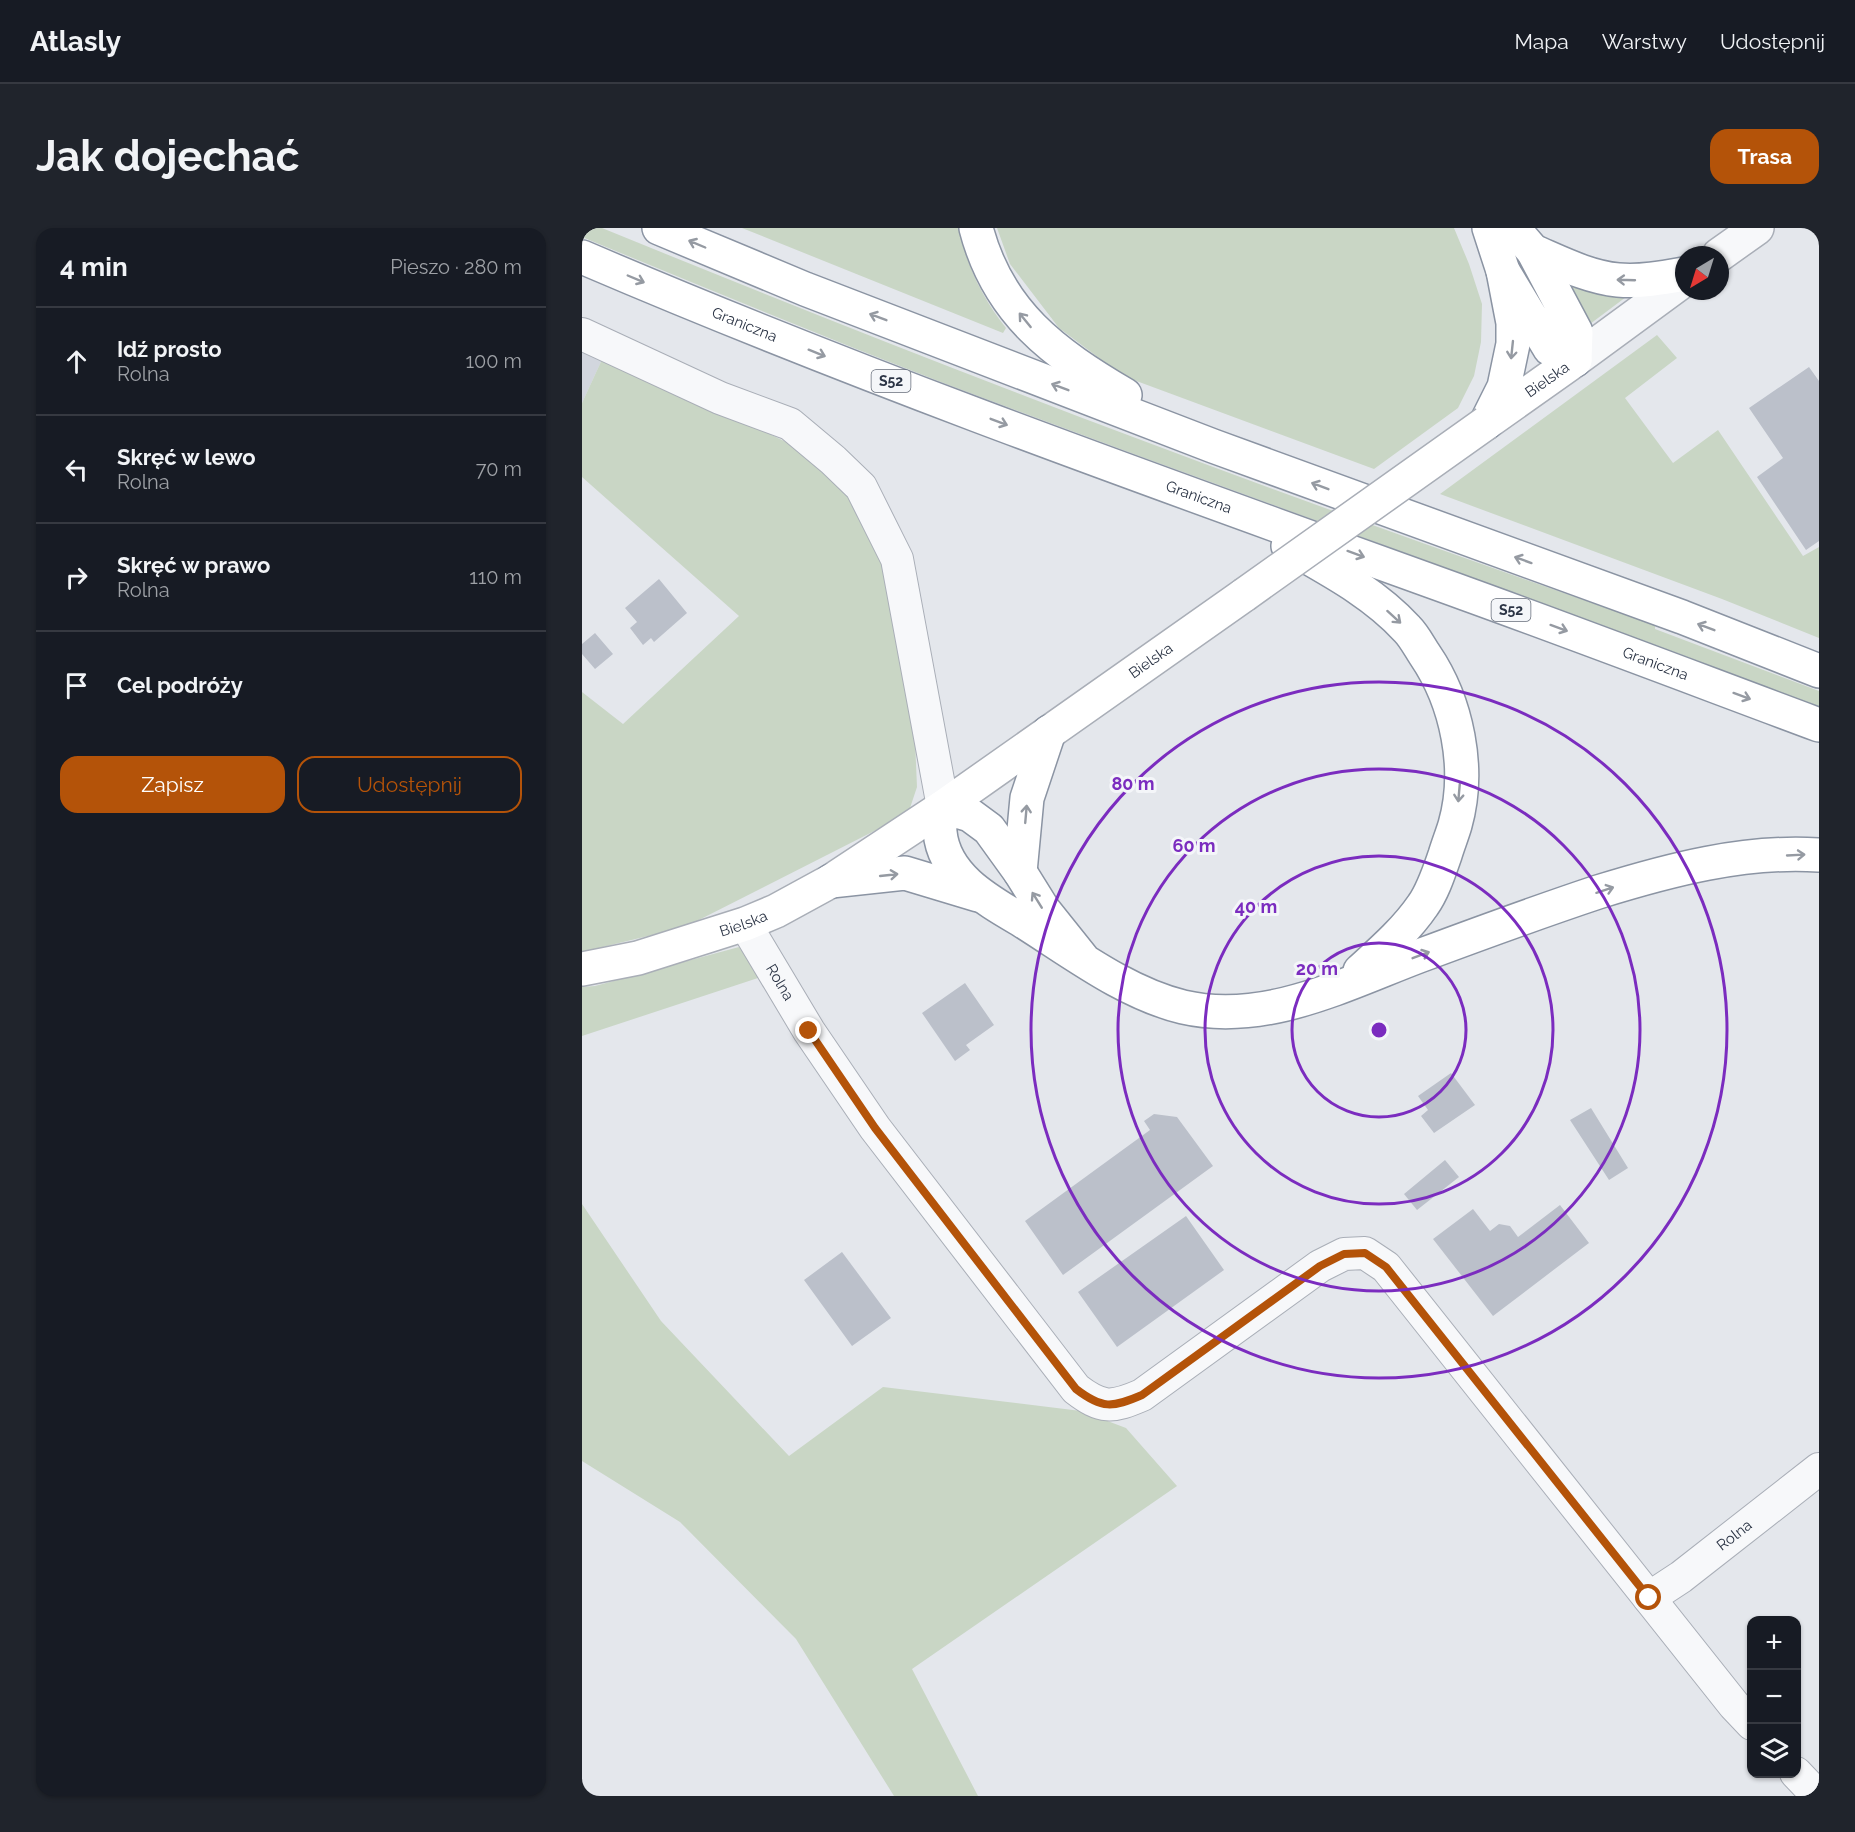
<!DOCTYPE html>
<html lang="pl">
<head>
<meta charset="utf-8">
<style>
  body { margin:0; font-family:Raleway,sans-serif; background:#20242c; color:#f1f3f6 }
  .controls { position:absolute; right:18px; bottom:18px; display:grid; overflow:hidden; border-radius:12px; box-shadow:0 2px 4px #0004 }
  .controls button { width:54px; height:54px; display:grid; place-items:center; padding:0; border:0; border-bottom:2px solid #363941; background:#171b24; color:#f1f3f6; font:30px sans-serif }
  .compass { position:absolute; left:1093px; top:18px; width:54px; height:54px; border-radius:50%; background:#171b24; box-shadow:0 2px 4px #0004; rotate:218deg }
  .stop { position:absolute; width:18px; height:18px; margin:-14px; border:4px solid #b45309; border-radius:50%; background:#fff }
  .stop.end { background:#b45309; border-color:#fff; box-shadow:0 2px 6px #0008 }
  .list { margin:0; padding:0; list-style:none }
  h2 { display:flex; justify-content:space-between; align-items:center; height:78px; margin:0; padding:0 24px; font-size:26px }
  h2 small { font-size:20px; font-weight:400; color:#9ea1a6 }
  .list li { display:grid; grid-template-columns:39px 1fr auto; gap:18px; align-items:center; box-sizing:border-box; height:108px; padding:0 24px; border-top:2px solid #363941 }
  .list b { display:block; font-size:22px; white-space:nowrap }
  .list p { margin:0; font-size:20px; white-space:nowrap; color:#9ea1a6 }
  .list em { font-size:20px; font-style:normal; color:#9ea1a6 }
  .actions { display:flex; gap:12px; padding:18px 24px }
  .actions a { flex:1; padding:14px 0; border:2px solid #b45309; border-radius:18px; text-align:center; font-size:21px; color:#b45309 }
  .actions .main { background:#b45309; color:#fff }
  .icon { flex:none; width:33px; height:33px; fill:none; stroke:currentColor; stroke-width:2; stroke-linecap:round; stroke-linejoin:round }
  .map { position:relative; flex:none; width:1237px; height:1568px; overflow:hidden; border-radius:18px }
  header { display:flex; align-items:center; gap:36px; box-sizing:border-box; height:84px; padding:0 30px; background:#171b24; border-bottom:2px solid #363941 }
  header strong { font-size:28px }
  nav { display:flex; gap:33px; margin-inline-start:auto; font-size:21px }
  .intro { display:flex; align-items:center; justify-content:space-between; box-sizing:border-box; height:144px; padding:0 36px }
  h1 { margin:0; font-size:42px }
  .button { padding:15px 27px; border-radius:18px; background:#b45309; color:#fff; font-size:21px; font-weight:700 }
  main { display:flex; gap:36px; padding:0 36px }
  aside { flex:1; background:#171b24; border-radius:18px; box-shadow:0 2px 4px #0004 }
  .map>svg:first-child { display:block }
</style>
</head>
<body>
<header>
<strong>Atlasly</strong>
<nav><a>Mapa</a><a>Warstwy</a><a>Udostępnij</a></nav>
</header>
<div class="intro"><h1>Jak dojechać</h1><a class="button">Trasa</a></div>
<main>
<aside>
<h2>4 min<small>Pieszo · 280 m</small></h2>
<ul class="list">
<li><svg class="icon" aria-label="ahead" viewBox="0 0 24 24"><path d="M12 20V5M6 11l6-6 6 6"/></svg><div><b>Idź prosto</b><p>Rolna</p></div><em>100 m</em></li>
<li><svg class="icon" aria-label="left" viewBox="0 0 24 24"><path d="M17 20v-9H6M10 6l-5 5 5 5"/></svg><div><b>Skręć w lewo</b><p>Rolna</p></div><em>70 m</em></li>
<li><svg class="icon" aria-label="right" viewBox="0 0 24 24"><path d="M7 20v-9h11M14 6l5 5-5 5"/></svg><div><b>Skręć w prawo</b><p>Rolna</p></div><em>110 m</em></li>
<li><svg class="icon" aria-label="arrive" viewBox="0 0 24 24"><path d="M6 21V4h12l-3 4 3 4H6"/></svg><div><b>Cel podróży</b></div></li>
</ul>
<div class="actions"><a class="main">Zapisz</a><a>Udostępnij</a></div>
</aside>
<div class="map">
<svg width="1237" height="1568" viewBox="0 0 1237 1568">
  <rect width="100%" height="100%" fill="#e4e7ec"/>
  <path fill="#d2d6de" d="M0,114L23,125L0,175Z"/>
  <path fill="#c9d6c5" d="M0,0H20C255,96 492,189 732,276C845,317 959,357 1073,397V401L1237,463V479C947,367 654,266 364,156C242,109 121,59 0,9Z
    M160,0H377C384,37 401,71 424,100L421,105Z
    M415,0H872L887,36L900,76L899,114L892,148L876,180L792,241L541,148L477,100L428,36Z
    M984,54L1044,69L1008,96Z
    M1075,107L1095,130L1043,170L1091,235L1136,202L1221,328L1237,319V410L1140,371L858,266Z
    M23,125L206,215L237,239L267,268L303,341L332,488L335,559L328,580L310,594L103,699L0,724V464L41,496L157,388L0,249V175Z
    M157,719L179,749L0,808V759L13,758Z
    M0,976L79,1093L207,1228L301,1159L499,1183L544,1200L595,1258L330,1441L396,1568H312L214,1411L98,1294L0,1233Z"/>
  <path fill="#bbc0ca" d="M1227,139L1237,153V313L1224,322L1175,249L1201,230L1167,180Z
    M77,351L105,385L72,414L69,410L61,417L48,400L55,394L43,380Z
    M13,405L31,426L13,441L0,426V416Z
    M383,755L412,797L384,817L388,822L373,833L340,785Z
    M869,845L893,877L852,905L839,888L846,882L836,868Z
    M1009,880L1046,940L1027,952L988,892Z
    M572,886L595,889L631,938L481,1047L443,993L568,902L562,893Z
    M863,932L877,949L835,982L822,966Z
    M978,977L1007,1015L911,1088L851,1011L891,981L908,1003L917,996L928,998L936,1009Z
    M604,988L642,1042L535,1119L496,1064Z
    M260,1024L309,1090L270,1118L222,1052Z"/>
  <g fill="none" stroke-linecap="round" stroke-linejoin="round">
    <defs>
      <g id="minor">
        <path d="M0,106L138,170L208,196L251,232L279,259L315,331L361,579"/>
        <path id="s1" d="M163,696L227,803L293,900L494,1161C520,1181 530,1180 560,1167L738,1038L762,1026L783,1025L804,1039L1152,1477L1170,1496"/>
        <path id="s2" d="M1067,1370L1099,1349L1237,1241"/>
        <path d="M1214,1545L1236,1568"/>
      </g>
      <path id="tertiary" d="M1137,27L1175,0
        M993,132L1102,52"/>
      <g id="secondary">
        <path id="s3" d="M904,195L993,132"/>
        <path id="s4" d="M0,741L56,730L163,696L194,683L249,653L361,579L662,367"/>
      </g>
      <g id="motorway">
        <path d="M77,0L223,61L631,218L1100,389L1237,443"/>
        <path d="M394,0C416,85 472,125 543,167"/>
        <path d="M951,23C979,35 1006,49 1036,52C1058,54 1080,50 1102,46"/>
        <path id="s5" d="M0,29C289,153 586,258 882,365C1001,408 1119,453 1237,497"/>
        <path d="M921,43L968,121L993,132L994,104L951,23L931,0"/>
        <path d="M904,195L922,159L931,116V95L921,43L907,0"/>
        <path d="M706,318C748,342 792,365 825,401C832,408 837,418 843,427C875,474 889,541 873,597C870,607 866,617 863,627C857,644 851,663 841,677C824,702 800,723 778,743"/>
        <path d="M438,644L445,570L467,504"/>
        <path d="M249,653L323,645L396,667"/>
        <path d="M501,731L461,681L438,644L407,601L388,587L361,579C360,587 357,596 358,604C362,648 405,672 439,692C490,724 543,765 601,779C683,798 763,756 837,728C896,706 956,684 1016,664C1087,642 1162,622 1237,627"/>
      </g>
    </defs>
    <use href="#minor" stroke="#a9aeb7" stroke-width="34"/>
    <use href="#tertiary" stroke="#a9aeb7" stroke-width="36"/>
    <use href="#secondary" stroke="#a9aeb7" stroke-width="36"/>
    <use href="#motorway" stroke="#8b94a3" stroke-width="36"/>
    <use href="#minor" stroke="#f7f8fa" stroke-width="32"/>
    <use href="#tertiary" stroke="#f7f8fa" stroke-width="33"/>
    <use href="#secondary" stroke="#fff" stroke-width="33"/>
    <use href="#motorway" stroke="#fff" stroke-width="33"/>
    <defs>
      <path id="secondary-bridge" d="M662,367L904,195"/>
    </defs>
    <use href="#secondary-bridge" stroke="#a9aeb7" stroke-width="36" stroke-linecap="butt"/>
    <use href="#secondary-bridge" stroke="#fff" stroke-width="33"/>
  </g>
  <defs><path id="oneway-shaft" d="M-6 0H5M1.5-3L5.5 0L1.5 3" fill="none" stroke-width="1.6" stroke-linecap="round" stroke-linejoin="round" transform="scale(1.5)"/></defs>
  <g stroke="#959aa2">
    <use href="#oneway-shaft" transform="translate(115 16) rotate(-157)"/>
    <use href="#oneway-shaft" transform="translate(54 51) rotate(23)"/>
    <use href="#oneway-shaft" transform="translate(1044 52) rotate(-178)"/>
    <use href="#oneway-shaft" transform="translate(296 89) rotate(-159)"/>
    <use href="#oneway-shaft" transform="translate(443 92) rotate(-129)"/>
    <use href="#oneway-shaft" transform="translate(930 122) rotate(96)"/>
    <use href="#oneway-shaft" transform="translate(235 125) rotate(22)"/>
    <use href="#oneway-shaft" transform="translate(478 159) rotate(-159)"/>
    <use href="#oneway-shaft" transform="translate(417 194) rotate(21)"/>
    <use href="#oneway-shaft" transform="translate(738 258) rotate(-159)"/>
    <use href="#oneway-shaft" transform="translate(774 326) rotate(20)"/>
    <use href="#oneway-shaft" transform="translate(941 332) rotate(-160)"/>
    <use href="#oneway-shaft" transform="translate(812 389) rotate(42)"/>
    <use href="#oneway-shaft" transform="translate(1124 399) rotate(-159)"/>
    <use href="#oneway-shaft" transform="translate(977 400) rotate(20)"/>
    <use href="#oneway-shaft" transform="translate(1160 468) rotate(20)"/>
    <use href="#oneway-shaft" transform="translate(877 565) rotate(95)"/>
    <use href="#oneway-shaft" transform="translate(444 586) rotate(-85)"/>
    <use href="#oneway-shaft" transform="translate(1214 627) rotate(-3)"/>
    <use href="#oneway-shaft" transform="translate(307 647) rotate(-6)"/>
    <use href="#oneway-shaft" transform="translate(1023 662) rotate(-18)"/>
    <use href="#oneway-shaft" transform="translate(455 672) rotate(-122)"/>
    <use href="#oneway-shaft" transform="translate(839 727) rotate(-21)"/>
  </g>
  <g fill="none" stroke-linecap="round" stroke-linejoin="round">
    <path stroke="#b45309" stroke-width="8" d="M227,803L293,900L494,1161C520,1181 530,1180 560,1167L738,1038L762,1026L783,1025L804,1039L1067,1370"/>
  </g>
  <g fill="none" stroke="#7b2cbf" stroke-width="3">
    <circle cx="797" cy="802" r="87"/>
    <circle cx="797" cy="802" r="174"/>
    <circle cx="797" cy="802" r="261"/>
    <circle cx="797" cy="802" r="348"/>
  </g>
  <g text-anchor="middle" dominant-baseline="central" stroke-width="6" stroke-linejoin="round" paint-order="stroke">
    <g fill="#f4f6f9" stroke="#676e7b" stroke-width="1.5">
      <rect x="289.5" y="142" width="39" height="22" rx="4.5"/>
      <rect x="909.5" y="371" width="39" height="22" rx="4.5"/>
    </g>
    <g font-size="14" font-weight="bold" fill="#2b3445">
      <text x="309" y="153">S52</text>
      <text x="929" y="382">S52</text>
    </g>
    <g font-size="15" fill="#2b3445" stroke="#f4f6f9">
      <text stroke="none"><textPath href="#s5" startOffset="176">Graniczna</textPath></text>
      <text stroke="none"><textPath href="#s3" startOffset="75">Bielska</textPath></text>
      <text stroke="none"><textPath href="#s5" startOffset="662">Graniczna</textPath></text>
      <text stroke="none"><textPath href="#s4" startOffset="654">Bielska</textPath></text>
      <text stroke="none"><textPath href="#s5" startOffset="1148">Graniczna</textPath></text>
      <text stroke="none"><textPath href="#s4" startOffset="168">Bielska</textPath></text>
      <text stroke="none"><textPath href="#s1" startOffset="68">Rolna</textPath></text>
      <text stroke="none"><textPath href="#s2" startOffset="106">Rolna</textPath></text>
    </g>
  </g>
  <circle cx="797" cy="802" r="9" fill="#7b2cbf" stroke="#f4f6f9" stroke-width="3"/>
  <g font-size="18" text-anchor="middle" font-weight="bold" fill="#7b2cbf" stroke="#f4f6f9" stroke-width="6" stroke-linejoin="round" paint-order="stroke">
    <text x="551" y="562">80 m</text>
    <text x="612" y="624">60 m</text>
    <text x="674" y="685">40 m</text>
    <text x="735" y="747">20 m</text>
  </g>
</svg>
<div class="controls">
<button>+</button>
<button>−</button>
<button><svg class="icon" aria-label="layers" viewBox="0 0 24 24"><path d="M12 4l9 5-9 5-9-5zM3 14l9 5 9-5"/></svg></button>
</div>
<svg class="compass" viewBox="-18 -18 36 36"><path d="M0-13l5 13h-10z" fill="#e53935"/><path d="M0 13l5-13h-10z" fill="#9ea1a6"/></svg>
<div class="stop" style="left:1067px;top:1370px"></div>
<div class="stop end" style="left:227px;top:803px"></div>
</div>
</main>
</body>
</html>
